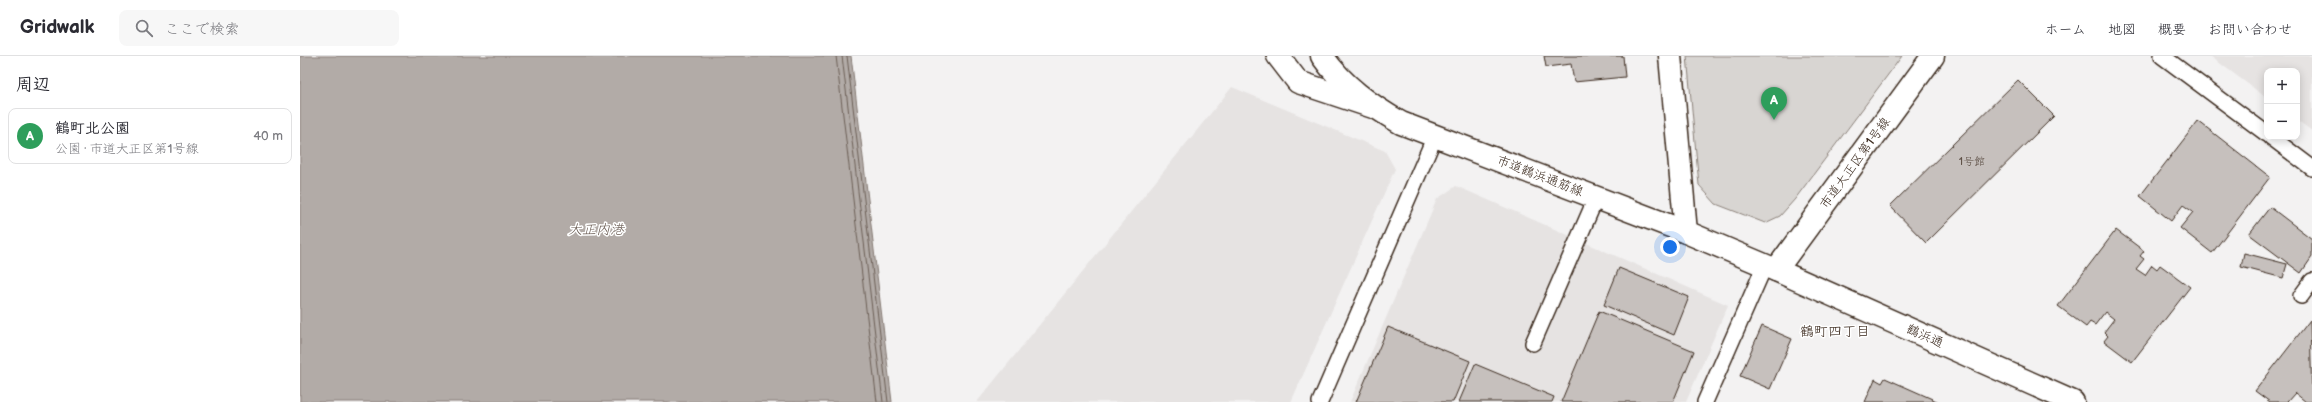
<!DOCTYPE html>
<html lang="ja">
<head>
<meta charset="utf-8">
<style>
  body { margin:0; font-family:"Balsamiq Sans","Klee One",sans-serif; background:#f7f7f7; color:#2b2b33 }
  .controls { position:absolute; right:12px; top:12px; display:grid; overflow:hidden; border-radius:8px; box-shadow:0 2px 10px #0003 }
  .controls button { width:36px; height:36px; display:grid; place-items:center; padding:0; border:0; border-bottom:1px solid #e1e1e2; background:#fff; color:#2b2b33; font:20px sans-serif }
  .you { position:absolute; left:1370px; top:191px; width:14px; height:14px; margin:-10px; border:3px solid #fff; border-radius:50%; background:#1a73e8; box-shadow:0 0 0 6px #1a73e833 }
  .badge { display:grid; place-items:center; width:26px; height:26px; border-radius:50%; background:#1f6fb2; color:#fff; font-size:13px; font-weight:700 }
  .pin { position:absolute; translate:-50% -33px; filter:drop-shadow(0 1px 2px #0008) }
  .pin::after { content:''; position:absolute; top:21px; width:14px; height:12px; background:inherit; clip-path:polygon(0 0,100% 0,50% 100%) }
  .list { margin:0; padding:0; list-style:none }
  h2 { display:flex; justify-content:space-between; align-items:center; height:52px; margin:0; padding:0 16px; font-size:17px }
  h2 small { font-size:13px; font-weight:400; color:#7c7c81 }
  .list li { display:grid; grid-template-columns:26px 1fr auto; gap:12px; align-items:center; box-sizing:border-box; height:56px; margin:0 8px 8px; padding:0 8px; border:1px solid #e1e1e2; border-radius:8px }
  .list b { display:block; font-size:15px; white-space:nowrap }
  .list p { margin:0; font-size:13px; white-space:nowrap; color:#7c7c81 }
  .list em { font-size:13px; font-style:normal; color:#7c7c81 }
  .icon { flex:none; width:22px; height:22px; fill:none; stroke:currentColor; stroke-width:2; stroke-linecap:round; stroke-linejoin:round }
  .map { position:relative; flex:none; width:2012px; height:346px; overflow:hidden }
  header { display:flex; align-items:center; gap:24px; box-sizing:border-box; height:56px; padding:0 20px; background:#fff; border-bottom:1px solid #e1e1e2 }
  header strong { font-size:19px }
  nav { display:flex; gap:22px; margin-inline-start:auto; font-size:14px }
  .search { width:280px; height:36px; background:#f7f7f7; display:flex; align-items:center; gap:10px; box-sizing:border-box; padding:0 14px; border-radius:8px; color:#7c7c81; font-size:15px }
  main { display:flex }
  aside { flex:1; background:#fff }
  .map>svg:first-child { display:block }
</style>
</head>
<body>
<header>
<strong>Gridwalk</strong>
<div class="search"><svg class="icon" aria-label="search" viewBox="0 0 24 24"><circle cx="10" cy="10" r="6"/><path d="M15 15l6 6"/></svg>ここで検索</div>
<nav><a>ホーム</a><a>地図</a><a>概要</a><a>お問い合わせ</a></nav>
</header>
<main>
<aside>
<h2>周辺<small></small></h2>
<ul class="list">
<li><span class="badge" style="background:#2e9e5b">A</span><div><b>鶴町北公園</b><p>公園 · 市道大正区第1号線</p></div><em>40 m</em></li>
</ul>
</aside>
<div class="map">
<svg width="2012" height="346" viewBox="0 0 2012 346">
  <rect width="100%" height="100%" fill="#f3f2f2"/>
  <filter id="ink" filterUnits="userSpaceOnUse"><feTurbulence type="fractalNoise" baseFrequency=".025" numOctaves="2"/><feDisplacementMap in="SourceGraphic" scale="8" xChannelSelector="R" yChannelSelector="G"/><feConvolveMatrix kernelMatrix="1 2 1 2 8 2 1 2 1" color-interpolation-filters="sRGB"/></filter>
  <g filter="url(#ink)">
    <path fill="#e6e3e2" d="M1910,0H2012V75L1997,64V15H1967V42Z
      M932,31L1085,95L1095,113L991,346H677Z
      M1156,130L1428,249L1386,346H1050L1137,143Z"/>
    <path fill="#d8d5d2" stroke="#8a8078" d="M1387,0H1602L1495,143L1480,160L1465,167L1416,148L1399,129Z"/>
    <path fill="#b2aba7" stroke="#827770" d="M0,0H551L592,346H0Z"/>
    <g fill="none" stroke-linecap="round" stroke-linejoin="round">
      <path stroke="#6b5e55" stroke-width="1" d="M536,0L577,346
        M542,0L583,346
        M547,0L588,346"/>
    </g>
    <path fill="#c6c0bd" stroke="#3b2a1e" d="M1244,0H1323L1325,21L1274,26L1271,8L1246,11Z
      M1718,24L1754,60L1626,187L1590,150Z
      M1898,65L1970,121L1912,197L1880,172L1893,156L1883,149L1871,165L1840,140Z
      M1970,151L2012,183V201L2001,217L1949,178Z
      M1816,174L1844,195L1840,200L1844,203L1836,213L1845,219L1852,209L1857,213L1860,209L1890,231L1832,306L1804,285L1808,280L1804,276L1814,263L1805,256L1795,269L1790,266L1786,271L1758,250Z
      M1944,197L1987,208L1983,222L1941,211Z
      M1319,212L1389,241L1374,279L1304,249Z
      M1299,255L1394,295L1373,346H1261Z
      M2010,264L2012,346H2006L1995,337L1987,346H1970L1955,335Z
      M1462,270L1492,283L1470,333L1440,320Z
      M1088,271L1170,305L1153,346H1056Z
      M1175,308L1254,341L1252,346H1159Z
      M1585,322L1639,346H1565L1575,323L1582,327Z"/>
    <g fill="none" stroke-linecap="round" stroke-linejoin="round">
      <defs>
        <path id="service" d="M1862,0L1967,78
          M1971,81L2012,112
          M2001,240L2012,225
          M1233,287L1296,142
          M1020,346L1135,80
          M1405,346L1465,209"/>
        <path id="minor" d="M978,0L998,26L1073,51"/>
        <path id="tertiary" d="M1370,0L1386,176
          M1476,214L1773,346"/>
        <path id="primary" d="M1022,0C1043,30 1070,49 1101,67L1386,176L1476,214L1633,0"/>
      </defs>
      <use href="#service" stroke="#3b2a1e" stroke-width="18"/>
      <use href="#minor" stroke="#3b2a1e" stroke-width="25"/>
      <use href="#tertiary" stroke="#3b2a1e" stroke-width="25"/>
      <use href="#primary" stroke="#3b2a1e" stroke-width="25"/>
      <use href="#service" stroke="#fff" stroke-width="15"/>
      <use href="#minor" stroke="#fff" stroke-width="22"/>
      <use href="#tertiary" stroke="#fff" stroke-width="22"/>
      <use href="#primary" stroke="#fff" stroke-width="22"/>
    </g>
  </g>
  <g text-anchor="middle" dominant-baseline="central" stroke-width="3" stroke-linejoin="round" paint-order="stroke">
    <g font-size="11" fill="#5e5046">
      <text x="1672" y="105">1号館</text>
    </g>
    <g font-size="13" fill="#3b2a1e" stroke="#fff">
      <text transform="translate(1555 107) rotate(-54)">市道大正区第1号線</text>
      <text transform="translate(1240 120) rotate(21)">市道鶴浜通筋線</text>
      <text transform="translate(1625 280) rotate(24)">鶴浜通</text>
    </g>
    <g font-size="14" font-style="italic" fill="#65574e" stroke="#fff">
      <text x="296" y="173">大正内港</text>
    </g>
    <g font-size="14" fill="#3b2a1e" stroke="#fff">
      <text x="1535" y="275">鶴町四丁目</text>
    </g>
  </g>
</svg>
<div class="controls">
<button>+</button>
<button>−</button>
</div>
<div class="you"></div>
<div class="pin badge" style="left:1474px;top:64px;background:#2e9e5b">A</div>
</div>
</main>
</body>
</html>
